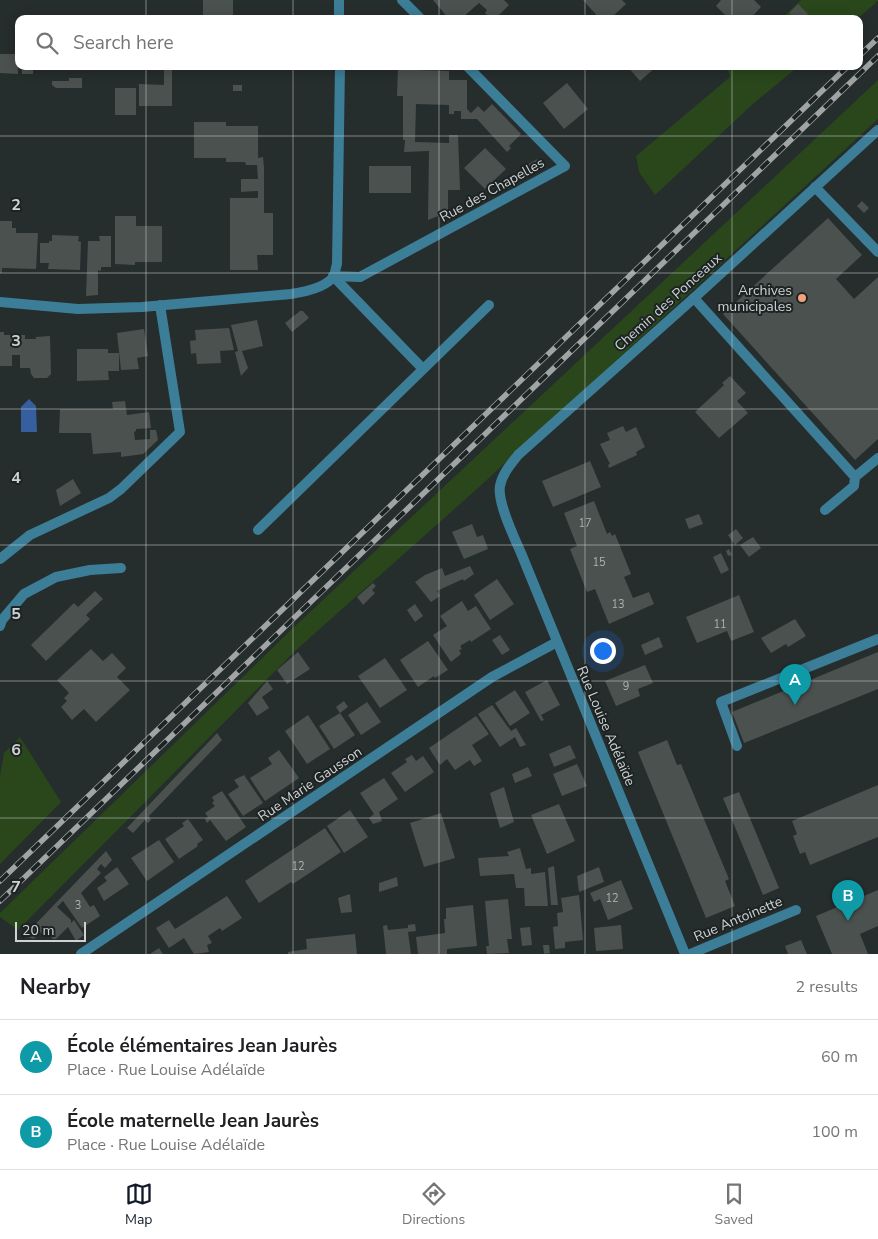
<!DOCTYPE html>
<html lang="en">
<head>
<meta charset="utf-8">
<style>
  body { margin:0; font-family:"Nunito Sans",sans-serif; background:#f6f6f6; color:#202124 }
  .scale { position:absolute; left:15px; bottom:12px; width:71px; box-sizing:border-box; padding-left:5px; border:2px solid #ced2d2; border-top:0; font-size:14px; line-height:18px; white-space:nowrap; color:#ced2d2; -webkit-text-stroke:4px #1d2323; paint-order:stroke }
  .you { position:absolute; left:602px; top:650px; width:18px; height:18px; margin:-12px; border:4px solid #fff; border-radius:50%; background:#1a73e8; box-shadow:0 0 0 8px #1a73e833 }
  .badge { display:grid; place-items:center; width:32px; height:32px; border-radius:50%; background:#111827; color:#fff; font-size:16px; font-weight:700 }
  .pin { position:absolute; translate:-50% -41px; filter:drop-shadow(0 1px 2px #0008) }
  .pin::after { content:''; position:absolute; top:26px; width:18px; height:15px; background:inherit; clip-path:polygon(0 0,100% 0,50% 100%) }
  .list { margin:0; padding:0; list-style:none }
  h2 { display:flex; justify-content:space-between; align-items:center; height:65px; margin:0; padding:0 20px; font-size:21px }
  h2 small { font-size:16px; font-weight:400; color:#757577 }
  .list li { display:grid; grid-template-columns:32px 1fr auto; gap:15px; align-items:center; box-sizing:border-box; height:75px; padding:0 20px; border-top:1px solid #e0e0e0 }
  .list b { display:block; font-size:19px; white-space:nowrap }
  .list p { margin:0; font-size:16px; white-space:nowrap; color:#757577 }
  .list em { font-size:16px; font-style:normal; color:#757577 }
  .icon { flex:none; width:28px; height:28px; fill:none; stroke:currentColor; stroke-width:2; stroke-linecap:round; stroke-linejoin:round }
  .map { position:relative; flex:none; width:878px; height:954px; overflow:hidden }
  .search { position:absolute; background:#fff; box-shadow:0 2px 12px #0003; left:15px; right:15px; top:15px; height:55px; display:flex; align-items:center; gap:12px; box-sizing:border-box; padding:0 18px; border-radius:10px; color:#757577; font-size:19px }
  .sheet { height:215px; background:#fff }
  nav { display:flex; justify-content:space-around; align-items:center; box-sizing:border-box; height:70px; border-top:1px solid #e0e0e0; background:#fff; font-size:14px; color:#757577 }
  nav a { display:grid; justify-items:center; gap:2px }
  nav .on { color:#111827 }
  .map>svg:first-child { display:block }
</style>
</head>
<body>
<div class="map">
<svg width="878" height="954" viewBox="0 0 878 954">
  <rect width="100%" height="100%" fill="#262d2d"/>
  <path fill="#29471b" d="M801,0H878V1L857,19H781Z
    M727,66H799L754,103L655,195L639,172L636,156L730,77Z
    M878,80V119L478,488L295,651L18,930L0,917V913L292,629Z
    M20,737L61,802L0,864V776L4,753Z"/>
  <path fill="#365fa0" d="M29,399L36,406L37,432H21V407Z"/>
  <path fill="#4b514e" d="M203,0H233V19H203Z
    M433,0H504L509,5L495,19H491L485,13L487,10L479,3L461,19H449Z
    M583,0H622L626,4L610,19H600Z
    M721,0H754L761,7L750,19H729L716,6Z
    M798,4L808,14L803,19H795L789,13Z
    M0,54H18V74L0,73Z
    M22,66H33V74H22Z
    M398,66H416V70L449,71V80H467V109L471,113L478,106L484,112L492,104L521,134L509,146L511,148L507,152L477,119H461V111H454V114H449V105L416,104L415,142L449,143V135H458L460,190H448V212L428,220L429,151L404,152L405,140H403V96H397Z
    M627,66H657L640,81Z
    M164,70H172V106H139V84L164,85Z
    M69,78H82V88H56L52,85V81H69Z
    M567,83L588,109L564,129L543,103Z
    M233,85H242V91H233Z
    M115,88H136V115H115Z
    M194,122H226V126H258V158L263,157L264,167V213H273V255H257L258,270H230V198H258V191L241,192V179H258L257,165H246L245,162H226V158H194Z
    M485,148L506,169L485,189L464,168Z
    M538,159L537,166L526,172L522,167Z
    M369,166H411V193H369Z
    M862,201L869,208L864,213L857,206Z
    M115,216H136V226H162V262H135V265L115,264Z
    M828,218L862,255L836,279L854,299L878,277V439L855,460L723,314Z
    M0,221H12V228H16V233H38L36,269L2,268V273H0Z
    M52,235L79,236L78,241L81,242L80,270L48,269L49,263H40V243H49V241H52Z
    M99,236H111V267H101V271L98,270V295L86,296L88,241H100Z
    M300,311H303L309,318L292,332L285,323Z
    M257,320L263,346L242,351L248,368L241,376L235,352L238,351L231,325Z
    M229,328L234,350L220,351L221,363L197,364L196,353L191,354L190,341L196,340L195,330Z
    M144,329L148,356L137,358L139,369L121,370L117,333Z
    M0,332H4V335H25V339H36V337L50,336L51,374L47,378H34L31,374L30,368H20V355H12V366H0Z
    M77,349H108V353H119V371H108L109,380L77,381Z
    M730,376L746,393L737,401L748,413L719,438L695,412L724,385L722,383Z
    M125,401L127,415L149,412L151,428L136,429V431L134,432L135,440L150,439V430H156L158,440L143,454L121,457V452L93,454L91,433H59L60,409H113L112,402Z
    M623,426L626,432L636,427L645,447L636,452L637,455L609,468L608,465L610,464L600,444L610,440L607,433Z
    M590,461L601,487L553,507L542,481Z
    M73,479L81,493L60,506L56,490Z
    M594,501L607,534L610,532L612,536L615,534L631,574L624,577L633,598L649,592L654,604L609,624L595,589L587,592L570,549L577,546L564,513Z
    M699,514L703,524L689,529L685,519Z
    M472,524L477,537L483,535L488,549L464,559L452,532Z
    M736,529L743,538L735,545L728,535Z
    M753,537L761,548L749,557L740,545Z
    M729,549L732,555L728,556L726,551Z
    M721,553L729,570L721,574L713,557Z
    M470,566L474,574L464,581L463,579L437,591L440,596L431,602L415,582L425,575L442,568L445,576Z
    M497,579L514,604L490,620L474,595Z
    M373,583L376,586L372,590L375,593L363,605L357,597Z
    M95,591L103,599L86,615L90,619L46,661L31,645L74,603L78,607Z
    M739,595L754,632L731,641L727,631L697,643L686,617Z
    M462,601L468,611L476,606L491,629L471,642L470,640L460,646L462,649L459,650L461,654L451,662L433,635L447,626L440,616Z
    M415,604L423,616L415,622L407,610Z
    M795,619L806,636L788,647L786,644L771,653L761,638Z
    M500,635L510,650L502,655L492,640Z
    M659,637L663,647L645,655L641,645Z
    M428,641L448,670L435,678L434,676L418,687L400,660Z
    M91,649L103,661L112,653L126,668L117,677L130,690L96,722L84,709L72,720L61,707L67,701L64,698L69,693L57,680Z
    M298,652L310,669L287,684L277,670Z
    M878,652V689L744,743L732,712Z
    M385,658L407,690L380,708L358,676Z
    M645,665L653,683L638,689L640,696L616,706L605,681Z
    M547,680L560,705L541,715L544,720L541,721L525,692Z
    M267,681L273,689L262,697L269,708L257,716L248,703Z
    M515,690L530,713L510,726L495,703Z
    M344,701L348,707L340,713L336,707Z
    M367,702L381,722L361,735L348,715Z
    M492,705L511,731L516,728L526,745L520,747L515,737L500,747L478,714Z
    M340,713L355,735L334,749L319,726Z
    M308,715L330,749L307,764L285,731Z
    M476,716L489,734L472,745L482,761L474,766L470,760L455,770L447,759L440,765L429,748Z
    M217,733L222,740L149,816L151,820L148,823L145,820L133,833L127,828Z
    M667,740L677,765L681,764L729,879L725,881L735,906L706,918L638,752Z
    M570,745L576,758L554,767L549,754Z
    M279,750L299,778L265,801L250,778L272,764L268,758Z
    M412,755L416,761L423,756L434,772L405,792L391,773L407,762L405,759Z
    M577,764L587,786L562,796L553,774Z
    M528,767L532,776L515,783L512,774Z
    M244,775L263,803L243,816L228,794L239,787L234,780Z
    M384,778L398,799L379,812L382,821L373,824L369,818L374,814L360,793Z
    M878,785V837L810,865L805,852L800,854L793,836L797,834L792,821Z
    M504,787L514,822L500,828L490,793Z
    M222,791L246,827L226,841L210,820L207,823L205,819L208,817L205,813L215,806L212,803L214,801L212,797Z
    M739,792L779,888L763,895L723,798Z
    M559,804L575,841L547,854L531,815Z
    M350,810L368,837L344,853L327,826Z
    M441,813L455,858L424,867L410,823Z
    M188,819L203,840L197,844L198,846L179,859L165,839L184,826L182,823Z
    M325,828L341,852L293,884L291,882L259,903L245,881Z
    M159,840L174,862L147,881L131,858Z
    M520,848L526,869L531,868V874L545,872L548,906H525L524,888H516L514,874L480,876L478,858L509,856L507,852Z
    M106,851L112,860L105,868L101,864L97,869L101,873L81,893L90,907L94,905L100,916L82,928L63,901L57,907L71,920V923L74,920L84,935L76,941L68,927L56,939H53L48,934L46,937L40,932L34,939L24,936Z
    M554,866L558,905H551L548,868Z
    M117,867L129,884L104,901L97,888L107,881L104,877Z
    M599,867L604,882L579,892L577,876Z
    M397,877L398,886L379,892V883Z
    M621,880L633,909L608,920L600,899L594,902L590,893Z
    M878,890V926L860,934L868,954H832L816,916Z
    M350,894L352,912L341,913L338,898Z
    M579,895L583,940L565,942V948L555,949L553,927L558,926L557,913L563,912L561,898Z
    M227,896L242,918L222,931L220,928L208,936L212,943L207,945L209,952L194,954L184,938L169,948L156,928L169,920L175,929Z
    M508,899L512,939H507L509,953L487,954L486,946H489L485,901Z
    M473,905L477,946L447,949V954H418L416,937L445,933L444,919H446V908Z
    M415,924L416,931L408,932L411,954H386L383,926L387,925L388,930L408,928V925Z
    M621,925L623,949L596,951L594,928Z
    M530,927L532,945L522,946L520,928Z
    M355,934L357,954H288V952L307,949L306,939Z
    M801,940L807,954H788L785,946Z
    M543,945H549L550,953L544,954Z
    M159,948L163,954H150Z"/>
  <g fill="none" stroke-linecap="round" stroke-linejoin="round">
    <path stroke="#3c7d98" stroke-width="10" d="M815,187L878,252
      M333,276L423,369
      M694,298L855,477L878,458
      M825,510L854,486L855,477
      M258,530L489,305
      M0,626L2,620L24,594L56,577L90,570L121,568
      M737,746L721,702L878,639
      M690,954L796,910"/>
    <path stroke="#3c7d98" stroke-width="10" d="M339,0V19
      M402,0L421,19
      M333,276L360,277L565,166L467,66
      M0,302L78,309L142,307L291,294C304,292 326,288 334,276C335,273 336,267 337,264L340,66
      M0,559L30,535L109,498L121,489L180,432L160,305
      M81,954L492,677L557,642
      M685,954L521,553C514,537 497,502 500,486C502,474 511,464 518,455L694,298L878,130"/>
    <defs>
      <path id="rail" d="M859,56L878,38
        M0,881L848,66
        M0,901L878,56"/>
    </defs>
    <use href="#rail" stroke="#a0a4a4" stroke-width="5.5"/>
    <use href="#rail" stroke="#1d2323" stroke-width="4" stroke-dasharray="11" stroke-linecap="butt"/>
  </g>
  <path fill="none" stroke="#ced2d2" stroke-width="1" stroke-opacity="0.55" d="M146,0V19M293,0V19M439,0V19M585,0V19M732,0V19M146,66V954M293,66V954M439,66V954M585,66V954M732,66V954M0,136H878M0,273H878M0,409H878M0,545H878M0,681H878M0,818H878"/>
  <circle fill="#f1a17d" stroke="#1d2323" stroke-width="2" cx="802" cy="298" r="5"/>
  <g text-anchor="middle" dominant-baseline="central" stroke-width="4" stroke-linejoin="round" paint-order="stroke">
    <g font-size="11" fill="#adb2b1">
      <text x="585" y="523">17</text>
      <text x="599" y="562">15</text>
      <text x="618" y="604">13</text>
      <text x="720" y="624">11</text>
      <text x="626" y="686">9</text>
      <text x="298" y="866">12</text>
      <text x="612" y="898">12</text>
      <text x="78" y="905">3</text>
    </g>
    <g font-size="14" fill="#ced2d2" stroke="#1d2323">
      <text transform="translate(492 190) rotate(-29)">Rue des Chapelles</text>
      <text transform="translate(668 302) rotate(-42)">Chemin des Ponceaux</text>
      <text transform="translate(606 726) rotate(67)">Rue Louise Adélaïde</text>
      <text transform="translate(310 784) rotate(-34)">Rue Marie Gausson</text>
      <text transform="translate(738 919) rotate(-23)">Rue Antoinette</text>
    </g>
    <g font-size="14" fill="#ced2d2" stroke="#1d2323" text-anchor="end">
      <text x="792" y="290">Archives<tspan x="792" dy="16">municipales</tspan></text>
    </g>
  </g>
  <g font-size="16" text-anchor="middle" font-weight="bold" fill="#ced2d2" stroke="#1d2323" stroke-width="4" stroke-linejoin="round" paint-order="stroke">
    <text x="16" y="210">2</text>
    <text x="16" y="346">3</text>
    <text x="16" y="483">4</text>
    <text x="16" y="619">5</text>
    <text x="16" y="755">6</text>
    <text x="16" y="892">7</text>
  </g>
</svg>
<div class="scale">20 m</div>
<div class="you"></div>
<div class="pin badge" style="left:795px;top:705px;background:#0f9aa8">A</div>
<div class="pin badge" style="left:848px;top:921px;background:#0f9aa8">B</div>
<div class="search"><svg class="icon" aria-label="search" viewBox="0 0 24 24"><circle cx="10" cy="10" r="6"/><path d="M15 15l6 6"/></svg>Search here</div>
</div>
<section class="sheet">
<h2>Nearby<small>2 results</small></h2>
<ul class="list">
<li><span class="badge" style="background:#0f9aa8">A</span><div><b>École élémentaires Jean Jaurès</b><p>Place · Rue Louise Adélaïde</p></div><em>60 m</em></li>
<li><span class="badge" style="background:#0f9aa8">B</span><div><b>École maternelle Jean Jaurès</b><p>Place · Rue Louise Adélaïde</p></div><em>100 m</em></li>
</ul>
</section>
<nav>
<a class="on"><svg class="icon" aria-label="map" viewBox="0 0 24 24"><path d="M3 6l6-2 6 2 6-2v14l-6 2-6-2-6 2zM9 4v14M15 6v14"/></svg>Map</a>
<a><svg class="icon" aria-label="directions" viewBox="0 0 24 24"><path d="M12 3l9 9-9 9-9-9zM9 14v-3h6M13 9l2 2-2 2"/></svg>Directions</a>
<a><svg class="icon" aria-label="saved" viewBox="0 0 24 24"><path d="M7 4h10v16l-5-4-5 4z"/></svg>Saved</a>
</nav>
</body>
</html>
